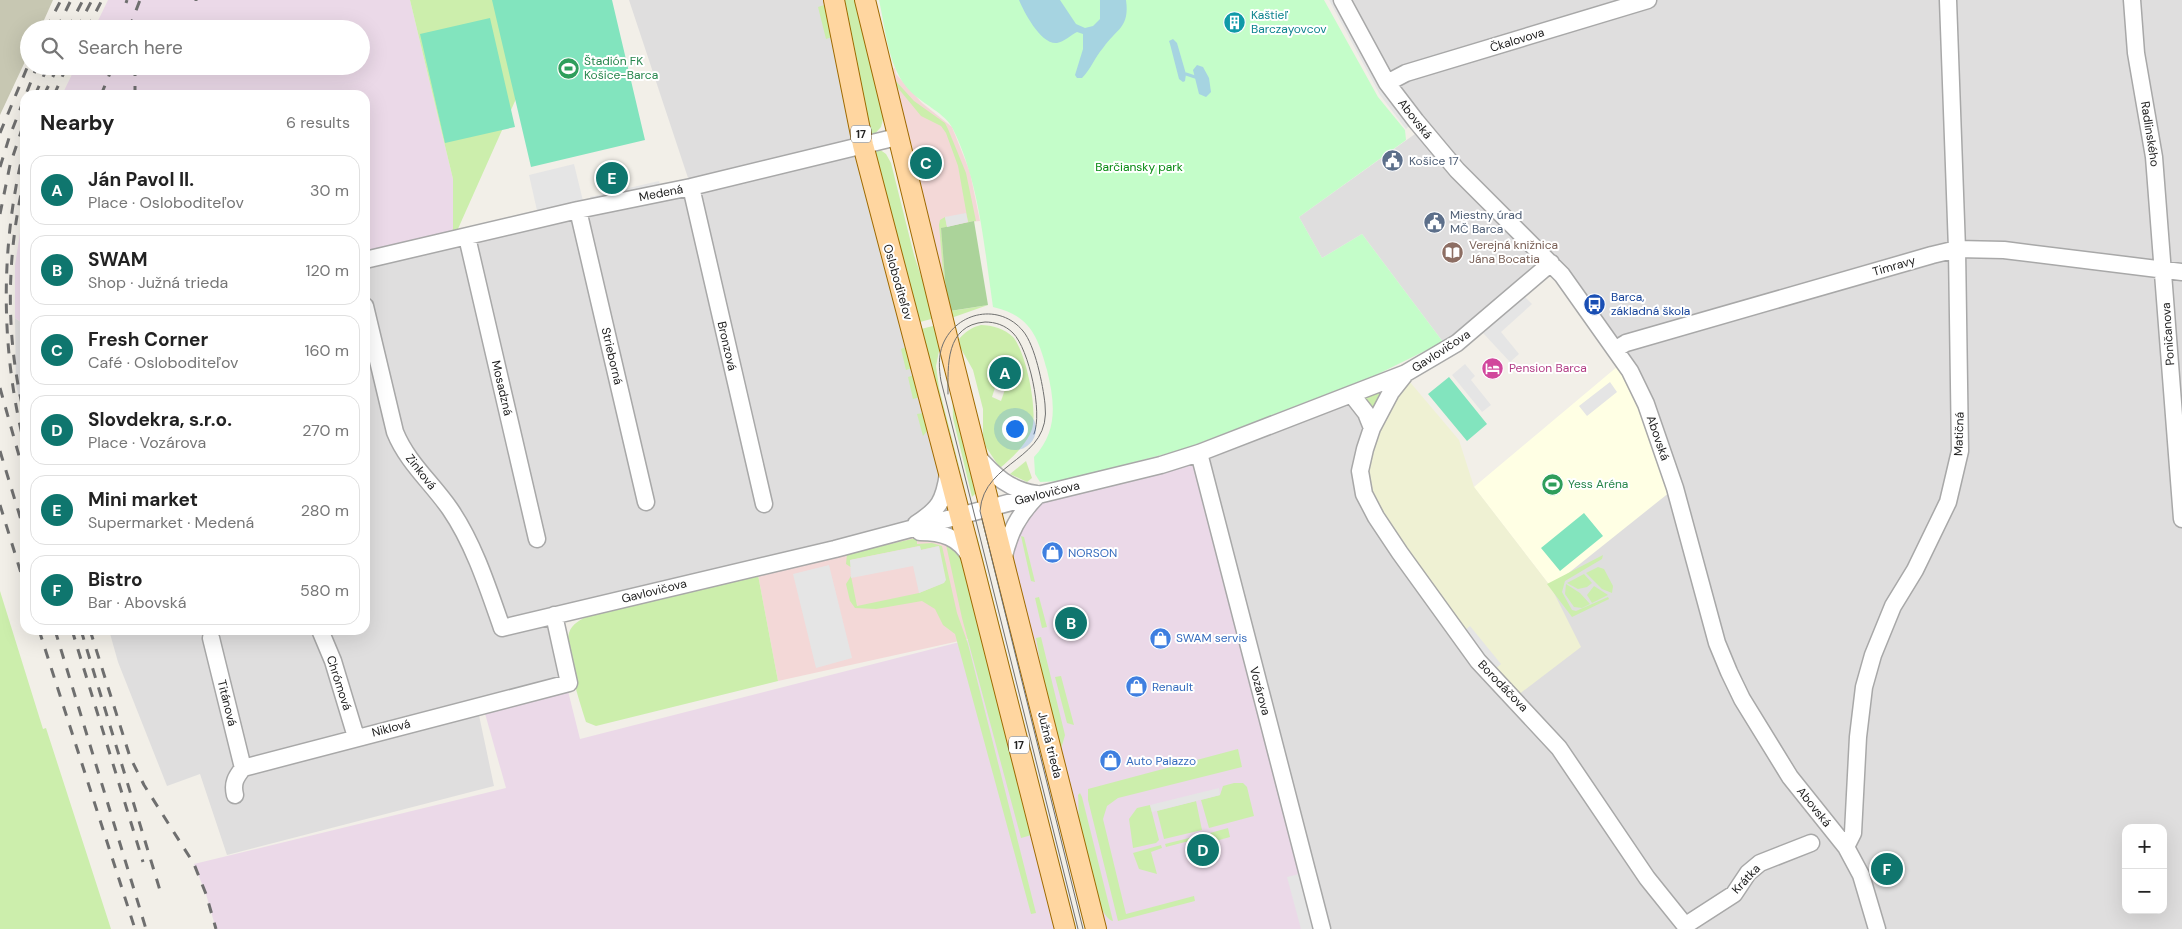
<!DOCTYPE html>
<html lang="en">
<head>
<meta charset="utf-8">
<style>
  body { margin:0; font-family:"DM Sans",sans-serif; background:#f2f2f2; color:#222 }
  .controls { position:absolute; right:15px; bottom:15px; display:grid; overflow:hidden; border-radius:10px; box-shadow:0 5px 20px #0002 }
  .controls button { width:45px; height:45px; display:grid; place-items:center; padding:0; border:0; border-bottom:1px solid #e0e0e0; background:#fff; color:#222; font:25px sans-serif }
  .you { position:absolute; left:1014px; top:428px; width:18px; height:18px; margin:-12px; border:4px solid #fff; border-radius:50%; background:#1a73e8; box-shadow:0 0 0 8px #1a73e833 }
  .badge { display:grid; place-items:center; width:32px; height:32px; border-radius:50%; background:#0f766e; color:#fff; font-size:16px; font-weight:700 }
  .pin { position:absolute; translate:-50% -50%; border:2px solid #fff; box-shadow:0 1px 5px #0006 }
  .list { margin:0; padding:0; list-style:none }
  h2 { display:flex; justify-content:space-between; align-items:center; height:65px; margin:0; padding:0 20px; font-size:21px }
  h2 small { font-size:16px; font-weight:400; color:#767676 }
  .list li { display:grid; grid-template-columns:32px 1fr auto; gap:15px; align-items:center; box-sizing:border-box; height:70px; margin:0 10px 10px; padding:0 10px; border:1px solid #e0e0e0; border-radius:15px }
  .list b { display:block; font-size:19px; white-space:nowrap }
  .list p { margin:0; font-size:16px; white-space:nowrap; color:#767676 }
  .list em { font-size:16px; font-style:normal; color:#767676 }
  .icon { flex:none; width:28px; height:28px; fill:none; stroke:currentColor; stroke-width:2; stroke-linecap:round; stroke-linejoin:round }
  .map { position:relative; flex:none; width:2182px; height:929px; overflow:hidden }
  .search { position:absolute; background:#fff; box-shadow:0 5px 20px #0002; left:20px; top:20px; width:350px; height:55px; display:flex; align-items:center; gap:12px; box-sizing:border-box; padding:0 18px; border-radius:28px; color:#767676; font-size:19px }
  .panel { position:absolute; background:#fff; box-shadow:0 5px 20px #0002; left:20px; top:90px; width:350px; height:545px; border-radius:15px }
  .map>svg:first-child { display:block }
</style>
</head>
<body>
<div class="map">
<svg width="2182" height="929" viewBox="0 0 2182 929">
  <rect width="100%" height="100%" fill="#f2efe8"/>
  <path fill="#dfdede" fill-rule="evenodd" d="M629,0H834L946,489L905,531L833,540L545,610L562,682L476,701L494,786L227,855L200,774L167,786L118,662L109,630H365V260L691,187Z
    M1342,0H2182V929H1322L1199,453L1352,395L1551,587L1651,418L1544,256L1458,332L1443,342L1362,234L1322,258L1299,217L1422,129ZM2126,828H2163V910H2126Z
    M15,318L25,325V421L16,385Z"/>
  <path fill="#f3d8d7" d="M895,68L896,74L922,103L952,127L970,172L980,221L968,222L946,292L881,71Z
    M905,531L947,535L991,634L778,681L758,575Z"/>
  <path fill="#ebd9e8" d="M108,0H410L453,179V240L365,259V95H62L76,66H361V29H94Z
    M25,201V325L15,318V265Z
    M1199,453L1322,929H1096L1003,560L1038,495Z
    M991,634L1065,929H216L206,894L194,864L506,788L484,710L567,687L580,739Z"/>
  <path fill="#ffffe4" d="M1624,361L1675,488L1551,587L1474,487Z"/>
  <path fill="#c7c7b2" d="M0,0H53L40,29H29V53L0,115Z"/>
  <path fill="#eff1d3" d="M1404,375L1459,440L1474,487L1551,587L1581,647L1514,698L1376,517L1360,471Z"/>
  <path fill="#cceeac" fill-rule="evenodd" d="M410,0H560L453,240V179Z
    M840,0H857L884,115L881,127L872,137Z
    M827,4L835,36L826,39L818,7Z
    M894,79L914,101L945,123L948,129L966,173L976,221L968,222L958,166L946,133L941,126L921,116L893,82Z
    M879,149L886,154L891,163L914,255L935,318L920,322L874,152Z
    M945,217L947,227L941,228L946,292L951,311L988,305L954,317L951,316L945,294L939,225L940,220Z
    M937,325L940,346L936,366L939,388L967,497L921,329Z
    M981,325C992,325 1005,329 1013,337C1026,352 1038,410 1032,429C1027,444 1012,458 1000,468L986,447L983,435V409L973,370L960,347L959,339C965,332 972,327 981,325ZM1002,366L1012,369L1001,401L992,397Z
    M906,347L912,368L906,370L901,349Z
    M914,375L920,397L913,399L908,377Z
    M952,385L976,493L972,497L953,418Z
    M1384,389L1375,410L1359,398Z
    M923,413L928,430L923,436L917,414Z
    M1026,461L1032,478L1027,482L1010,474Z
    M925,536L941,542L917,541V544L932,543L942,546L957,613L968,644L1036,913L1031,914L955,634L943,625L935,609L922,601L876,609L855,608L850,601L846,584L851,576L857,606L919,593L943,583L939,546L921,550L919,546L850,560L852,568L846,564L847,554Z
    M977,536L1076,929H1072L975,538Z
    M1021,536L1024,537L1035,582L1031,581Z
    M945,540L963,559L1035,834L1021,838L962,618Z
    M1603,555L1602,559L1565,581L1562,592L1572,610L1576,611L1608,597L1609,599L1572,617L1547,584Z
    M1598,567L1604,569L1613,586L1612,593L1602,589L1586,573Z
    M1584,574L1592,583L1587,587L1578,589L1567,583Z
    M758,575L778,681L596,726L586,722C580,702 563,653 569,633C572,623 581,620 589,615Z
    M1566,584L1580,593L1590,604L1582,608L1574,607L1565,594Z
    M1594,586L1608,595L1592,603L1587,595Z
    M0,591L43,729L46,728L111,929H0Z
    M1039,597L1047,627L1042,628L1035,598Z
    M1041,637L1065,735L1061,749L1049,712L1036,638Z
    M1061,676L1074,725L1067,723L1055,677Z
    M1238,749L1242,767L1118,798L1107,806L1103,819L1126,914L1194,896L1195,901L1118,921L1088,800V789Z
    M1234,783H1243L1247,787L1254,816L1209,828L1201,800L1220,795L1223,786Z
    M1080,793L1082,797L1113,921C1096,917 1080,841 1079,823C1078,814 1079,805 1078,795Z
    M1196,801L1202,830L1164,839L1157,811Z
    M1150,805L1159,840L1156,843L1133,848L1129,819L1137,808Z
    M1228,828L1230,837L1212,842L1210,833Z
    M1205,834L1207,844L1191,848L1189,841L1166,847L1165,844Z
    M1161,845L1162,848L1151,852L1157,874L1139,869L1133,853Z"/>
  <path fill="#abd39a" d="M974,221L988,305L950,311L946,292L941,228Z"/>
  <path fill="#c4fdc9" d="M879,0H1324L1378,97L1405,130L1406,140L1299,217L1322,258L1362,234L1443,342L1376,375L1184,449L1062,481L1040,482L1035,474L1034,457C1058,431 1055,403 1047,370C1038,337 1030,315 993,307C984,247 980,184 953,129C946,114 923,104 911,92C888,69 886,31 879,0Z"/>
  <path fill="#82e4be" d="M492,0H612L645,140L531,167Z
    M490,18L515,127L445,143L420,34Z
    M1449,377L1487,424L1467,441L1428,394Z
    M1584,513L1603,536L1560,571L1541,548Z"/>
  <path fill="#e5e5e5" d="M1329,0H1335L1385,92L1409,126L1406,129L1380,95Z
    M574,164L584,205L538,215L529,175Z
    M659,181L661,189L592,205L590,197Z
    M966,213L968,222L947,227L945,217Z
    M1525,297L1532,304L1501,332L1519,354L1510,362L1483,333Z
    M1465,364L1475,376L1471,380L1491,405L1482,412L1452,375Z
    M1610,382L1617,392L1587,416L1579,406Z
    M920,546L921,550L939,546L946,580L944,583L919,593L913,566L851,578L850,560Z
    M829,565L852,658L816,668L793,574Z
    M1470,626L1501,664L1490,673L1460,634Z
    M1219,788L1220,795L1152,812L1150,805Z
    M1307,872L1322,929H1301L1287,877Z"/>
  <path fill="#a6d4e1" d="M1019,0H1060L1076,24L1085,28L1093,26L1100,19V0H1126C1130,28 1116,29 1103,48C1095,57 1091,69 1082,78H1077L1075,75L1083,49V34L1077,32C1071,35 1064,42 1057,43C1041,45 1024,12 1019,0Z
    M1173,39L1177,43L1186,74L1185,81L1183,82L1179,79L1170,44L1169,41Z
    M1197,65L1203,67L1209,78L1211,92L1206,97L1199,94L1193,70Z"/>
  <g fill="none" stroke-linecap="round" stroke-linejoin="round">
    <path stroke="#a6d4e1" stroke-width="3" d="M1186,74L1195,77"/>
    <defs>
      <path id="minor" d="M1342,0L1387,83L1416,121L1457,170L1562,275L1630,371L1646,404L1675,488L1717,643L1729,672L1742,699L1790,777L1846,847L1861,875L1877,929
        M2132,0L2136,53L2154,157L2182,519
        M1387,83L1406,73L1648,0
        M691,187L764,504
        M578,210L646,502
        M467,237L537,539
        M365,260L578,210L691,187L897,137
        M365,306L395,432C407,462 432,483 450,509C474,544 488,588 502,628L835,549L1038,495L1161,465L1199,453L1406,373L1457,343L1551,263
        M1616,349L1626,343L1932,255L1957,249L2004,250L2182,272
        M1406,373L1391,392L1372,428L1365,449L1360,471L1364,494L1376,517L1400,553L1478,661L1559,748L1647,878L1688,929
        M1352,395L1366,413L1372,428
        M1199,453L1322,929
        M977,456C994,476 1010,490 1036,494
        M916,524C939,509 944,501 948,474
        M920,532C942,532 959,537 970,557
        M1003,560C1009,533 1018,515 1038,495
        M320,630L333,661L356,737
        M211,638L243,768
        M235,795C232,783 236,777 243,768L569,683L554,615
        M1846,847L1853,833L1858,737L1864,687L1873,655L1893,606L1915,570L1948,502L1960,451L1957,249L1948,0
        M1686,925L1734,894L1748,873L1760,863L1811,843"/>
      <path id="major" d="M834,0L863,145L972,561L1065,929
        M865,0L950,349L1096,929"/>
    </defs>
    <use href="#minor" stroke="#a8a8a8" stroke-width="19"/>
    <use href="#major" stroke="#9f6a00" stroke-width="22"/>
    <use href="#minor" stroke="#fff" stroke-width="16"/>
    <use href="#major" stroke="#ffd6a0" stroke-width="20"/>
    <path stroke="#6f6f6f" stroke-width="1" d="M948,394C948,366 945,325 985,322C995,322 1005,325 1013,333C1029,349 1043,413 1034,434
      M1078,929L941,381C939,369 938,356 943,344C957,311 1000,303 1023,331C1035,345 1043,385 1045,404C1052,461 984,459 980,511L1083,929"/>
    <path stroke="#6f6f6f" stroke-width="3" stroke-dasharray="10 10" stroke-linecap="butt" d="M196,0V1
      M126,3L127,0
      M46,29L61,0
      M57,29L71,0
      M68,29L83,0
      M77,29L92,0
      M87,29L102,0
      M129,29L140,0
      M135,66V95
      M35,95L48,66
      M44,95L58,66
      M54,95L67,66
      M101,95L113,66
      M0,133L29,63
      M25,145C0,244 0,348 25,447
      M0,167L9,138L37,66
      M25,176C6,255 5,338 25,417
      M0,214L10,165L25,120
      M0,388L25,477
      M0,451L25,533
      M0,505L25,586
      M39,630L135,929
      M55,630L146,929
      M72,630L143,862
      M81,630L162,897
      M90,630L130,757L144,785L194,864L206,894L216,929"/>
  </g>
  <defs>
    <symbol id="building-disc" viewBox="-11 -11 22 22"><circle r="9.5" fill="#0f9aa8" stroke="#fff"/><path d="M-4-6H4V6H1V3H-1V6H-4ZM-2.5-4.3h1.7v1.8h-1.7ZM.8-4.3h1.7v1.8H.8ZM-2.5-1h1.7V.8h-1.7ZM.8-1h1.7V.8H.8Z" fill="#fff"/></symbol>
    <symbol id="stadium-disc" viewBox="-11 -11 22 22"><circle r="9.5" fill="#2e9e5b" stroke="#fff"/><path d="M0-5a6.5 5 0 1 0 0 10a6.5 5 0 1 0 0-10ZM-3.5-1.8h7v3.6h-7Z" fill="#fff"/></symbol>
    <symbol id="civic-disc" viewBox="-11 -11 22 22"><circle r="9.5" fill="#5c6f8a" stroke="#fff"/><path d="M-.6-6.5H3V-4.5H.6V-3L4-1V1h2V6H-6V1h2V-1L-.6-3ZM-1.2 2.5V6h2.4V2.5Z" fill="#fff"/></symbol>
    <symbol id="library-disc" viewBox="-11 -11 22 22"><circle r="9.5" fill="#8d6e63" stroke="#fff"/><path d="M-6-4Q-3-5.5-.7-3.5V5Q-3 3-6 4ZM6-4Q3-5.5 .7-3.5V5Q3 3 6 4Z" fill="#fff"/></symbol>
    <symbol id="bus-disc" viewBox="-11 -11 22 22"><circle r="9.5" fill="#1a4fb4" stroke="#fff"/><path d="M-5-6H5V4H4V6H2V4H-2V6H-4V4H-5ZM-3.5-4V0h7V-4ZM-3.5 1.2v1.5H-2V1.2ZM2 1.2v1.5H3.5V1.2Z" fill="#fff"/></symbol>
    <symbol id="hotel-disc" viewBox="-11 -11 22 22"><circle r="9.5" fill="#d1479c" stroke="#fff"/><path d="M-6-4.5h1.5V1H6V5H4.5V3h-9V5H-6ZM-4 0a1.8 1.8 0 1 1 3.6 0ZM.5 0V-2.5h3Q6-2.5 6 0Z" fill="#fff"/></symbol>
    <symbol id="shop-disc" viewBox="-11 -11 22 22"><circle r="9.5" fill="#3f7fe0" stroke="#fff"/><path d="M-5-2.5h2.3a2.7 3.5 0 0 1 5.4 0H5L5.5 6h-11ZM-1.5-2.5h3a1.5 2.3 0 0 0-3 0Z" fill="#fff"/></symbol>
  </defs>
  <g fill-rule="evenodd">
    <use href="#building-disc" x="1222" y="10" width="25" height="25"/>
    <use href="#stadium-disc" x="556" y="56" width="25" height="25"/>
    <use href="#civic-disc" x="1380" y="148" width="25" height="25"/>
    <use href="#civic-disc" x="1422" y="210" width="25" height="25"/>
    <use href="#library-disc" x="1440" y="240" width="25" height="25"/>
    <use href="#bus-disc" x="1582" y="292" width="25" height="25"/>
    <use href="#hotel-disc" x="1480" y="356" width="25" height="25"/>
    <use href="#stadium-disc" x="1540" y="472" width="25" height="25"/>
    <use href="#shop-disc" x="1040" y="540" width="25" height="25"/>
    <use href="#shop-disc" x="1148" y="626" width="25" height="25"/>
    <use href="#shop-disc" x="1124" y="674" width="25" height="25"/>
    <use href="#shop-disc" x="1098" y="748" width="25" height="25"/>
  </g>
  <g text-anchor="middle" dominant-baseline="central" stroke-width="4" stroke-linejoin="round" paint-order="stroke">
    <g fill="#fff" stroke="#646464" stroke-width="1">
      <rect x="851" y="125.5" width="20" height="17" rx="4"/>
      <rect x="1009" y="736.5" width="20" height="17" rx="4"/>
    </g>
    <g font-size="11" font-weight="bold" fill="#212121">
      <text x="861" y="134">17</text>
      <text x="1019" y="745">17</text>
    </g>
    <g font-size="12" fill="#0d838f" stroke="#fff" text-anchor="start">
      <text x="1251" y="15">Kaštieľ<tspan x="1251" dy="14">Barczayovcov</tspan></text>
    </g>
    <g font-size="12" fill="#212121" stroke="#fff">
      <text transform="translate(1517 40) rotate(-17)">Čkalovova</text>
      <text transform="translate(1415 119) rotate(52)">Abovská</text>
      <text transform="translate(2150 134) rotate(81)">Radlinského</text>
      <text transform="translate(661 193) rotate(-11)">Medená</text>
      <text transform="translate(1894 266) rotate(-16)">Timravy</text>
      <text transform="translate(898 282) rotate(74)">Osloboditeľov</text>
      <text transform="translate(2168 334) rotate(-94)">Poničanova</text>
      <text transform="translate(727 346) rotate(77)">Bronzová</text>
      <text transform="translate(1441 351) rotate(-33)">Gavlovičova</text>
      <text transform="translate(612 356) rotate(77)">Strieborná</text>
      <text transform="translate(502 388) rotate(77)">Mosadzná</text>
      <text transform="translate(1959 434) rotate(-88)">Matičná</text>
      <text transform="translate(1658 438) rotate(71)">Abovská</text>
      <text transform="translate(421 472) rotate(52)">Zinková</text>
      <text transform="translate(1047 493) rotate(-14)">Gavlovičova</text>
      <text transform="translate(654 591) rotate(-14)">Gavlovičova</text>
      <text transform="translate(339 683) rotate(72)">Chrómová</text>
      <text transform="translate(1503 686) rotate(46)">Borodáčova</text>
      <text transform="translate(1260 691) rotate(75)">Vozárova</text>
      <text transform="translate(227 703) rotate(76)">Titánová</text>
      <text transform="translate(391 728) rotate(-14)">Niklová</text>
      <text transform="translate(1050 745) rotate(76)">Južná trieda</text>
      <text transform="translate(1814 807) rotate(51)">Abovská</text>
      <text transform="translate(1746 879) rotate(-47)">Krátka</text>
    </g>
    <g font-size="12" fill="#27864d" stroke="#fff" text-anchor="start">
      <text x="584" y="61">Štadión FK<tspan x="584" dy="14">Košice-Barca</tspan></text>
      <text x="1568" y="484">Yess Aréna</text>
    </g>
    <g font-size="12" fill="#4e5e75" stroke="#fff" text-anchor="start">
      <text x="1409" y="161">Košice 17</text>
      <text x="1450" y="215">Miestny úrad<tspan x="1450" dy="14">MČ Barca</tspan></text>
    </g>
    <g font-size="12" fill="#068910" stroke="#fff">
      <text x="1139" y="167">Barčiansky park</text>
    </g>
    <g font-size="12" fill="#785e54" stroke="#fff" text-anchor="start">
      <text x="1469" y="245">Verejná knižnica<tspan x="1469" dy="14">Jána Bocatia</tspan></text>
    </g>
    <g font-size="12" fill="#164399" stroke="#fff" text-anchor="start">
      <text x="1611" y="297">Barca,<tspan x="1611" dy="14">základná škola</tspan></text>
    </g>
    <g font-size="12" fill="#b23c85" stroke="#fff" text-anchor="start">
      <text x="1509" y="368">Pension Barca</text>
    </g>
    <g font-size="12" fill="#366cbe" stroke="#fff" text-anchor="start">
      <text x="1068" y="553">NORSON</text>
      <text x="1176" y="638">SWAM servis</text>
      <text x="1152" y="687">Renault</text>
      <text x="1126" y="761">Auto Palazzo</text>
    </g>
  </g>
</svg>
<div class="controls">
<button>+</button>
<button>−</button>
</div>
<div class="you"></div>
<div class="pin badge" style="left:1005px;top:373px">A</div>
<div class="pin badge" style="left:1071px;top:623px">B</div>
<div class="pin badge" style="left:926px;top:163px">C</div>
<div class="pin badge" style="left:1203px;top:850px">D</div>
<div class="pin badge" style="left:612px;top:178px">E</div>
<div class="pin badge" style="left:1887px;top:869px">F</div>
<div class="search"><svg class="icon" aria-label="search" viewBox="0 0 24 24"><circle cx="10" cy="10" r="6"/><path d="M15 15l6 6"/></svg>Search here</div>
<section class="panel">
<h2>Nearby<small>6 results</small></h2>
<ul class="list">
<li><span class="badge">A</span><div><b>Ján Pavol II.</b><p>Place · Osloboditeľov</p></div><em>30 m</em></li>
<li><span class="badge">B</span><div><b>SWAM</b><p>Shop · Južná trieda</p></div><em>120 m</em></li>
<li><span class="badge">C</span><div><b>Fresh Corner</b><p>Café · Osloboditeľov</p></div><em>160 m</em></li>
<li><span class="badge">D</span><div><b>Slovdekra, s.r.o.</b><p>Place · Vozárova</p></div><em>270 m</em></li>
<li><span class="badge">E</span><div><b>Mini market</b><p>Supermarket · Medená</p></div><em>280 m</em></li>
<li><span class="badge">F</span><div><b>Bistro</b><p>Bar · Abovská</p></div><em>580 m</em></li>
</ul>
</section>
</div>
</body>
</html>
